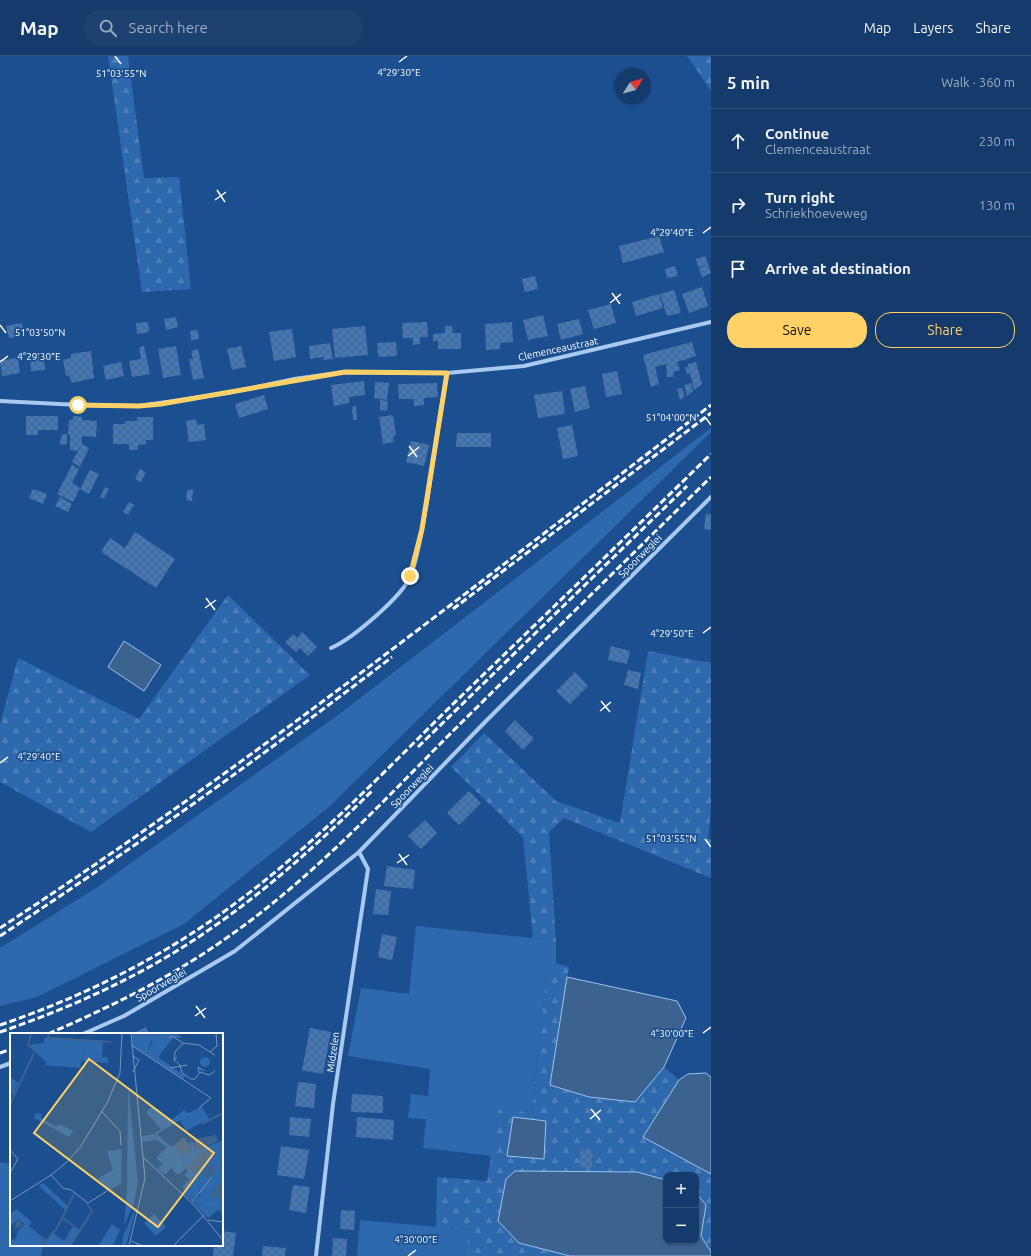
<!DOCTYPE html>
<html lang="en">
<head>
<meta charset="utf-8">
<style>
  body { margin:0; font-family:Ubuntu,sans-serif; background:#1d4271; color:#f1f3f6 }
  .controls { position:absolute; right:12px; bottom:12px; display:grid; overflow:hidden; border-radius:8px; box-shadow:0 1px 3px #0004 }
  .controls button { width:36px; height:36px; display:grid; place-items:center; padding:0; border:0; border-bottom:1px solid #33557e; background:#143b6b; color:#f1f3f6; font:20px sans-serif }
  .compass { position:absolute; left:615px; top:12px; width:36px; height:36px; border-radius:50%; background:#143b6b; box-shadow:0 1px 3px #0004; rotate:53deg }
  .stop { position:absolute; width:12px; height:12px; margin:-9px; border:3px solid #ffd166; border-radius:50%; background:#fff }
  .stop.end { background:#ffd166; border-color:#fff; box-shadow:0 1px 4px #0008 }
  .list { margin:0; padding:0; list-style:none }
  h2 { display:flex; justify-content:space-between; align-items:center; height:52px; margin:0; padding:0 16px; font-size:17px }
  h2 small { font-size:13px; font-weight:400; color:#9dadc1 }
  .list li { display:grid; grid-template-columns:26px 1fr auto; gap:12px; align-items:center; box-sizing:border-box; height:64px; padding:0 16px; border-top:1px solid #33557e }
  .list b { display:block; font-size:15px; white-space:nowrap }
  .list p { margin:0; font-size:13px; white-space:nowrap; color:#9dadc1 }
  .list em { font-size:13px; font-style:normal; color:#9dadc1 }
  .actions { display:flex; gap:8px; padding:12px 16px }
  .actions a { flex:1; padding:9px 0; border:1px solid #ffd166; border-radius:16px; text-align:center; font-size:14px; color:#ffd166 }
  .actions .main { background:#ffd166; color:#111 }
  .icon { flex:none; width:22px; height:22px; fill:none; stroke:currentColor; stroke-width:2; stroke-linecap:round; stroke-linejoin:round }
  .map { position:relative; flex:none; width:711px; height:1200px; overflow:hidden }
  header { display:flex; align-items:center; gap:24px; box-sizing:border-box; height:56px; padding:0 20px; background:#143b6b; border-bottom:1px solid #33557e }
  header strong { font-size:19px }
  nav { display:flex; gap:22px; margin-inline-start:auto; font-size:14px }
  .search { width:280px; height:36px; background:#1d4271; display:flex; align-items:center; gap:10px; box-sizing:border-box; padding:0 14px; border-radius:22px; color:#9dadc1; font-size:15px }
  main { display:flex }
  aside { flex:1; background:#143b6b }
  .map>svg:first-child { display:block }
</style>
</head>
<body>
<header>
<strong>Map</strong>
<div class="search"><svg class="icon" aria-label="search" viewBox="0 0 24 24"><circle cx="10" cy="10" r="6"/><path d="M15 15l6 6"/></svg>Search here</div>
<nav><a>Map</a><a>Layers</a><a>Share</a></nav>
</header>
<main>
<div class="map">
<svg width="711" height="1200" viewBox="0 0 711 1200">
  <defs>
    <pattern id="forest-firs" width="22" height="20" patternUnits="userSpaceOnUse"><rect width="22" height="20" fill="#2e69ad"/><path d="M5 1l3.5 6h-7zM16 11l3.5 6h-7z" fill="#4d80b9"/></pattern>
    <pattern id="building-cross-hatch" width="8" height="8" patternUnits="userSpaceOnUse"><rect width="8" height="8" fill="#4478b7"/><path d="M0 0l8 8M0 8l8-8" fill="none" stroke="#486282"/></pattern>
  </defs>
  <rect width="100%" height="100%" fill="#1b4f8f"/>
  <path fill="#2e69ad" d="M711,372V376L330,750L184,868L37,941L0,950V892L96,832L338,659Z
    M416,870L533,882L556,886V908L548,906L532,1056L498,1054L492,1100L423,1092L426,1063L408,1062L411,1038L428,1040L430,1013L348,1000L361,932L409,938Z
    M0,1106L11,1108V1189H43L41,1200H0Z
    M360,1164L471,1174L463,1200H357Z"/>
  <path fill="url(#forest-firs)" fill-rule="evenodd" d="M108,0H128L144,122L179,121L191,233L142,236Z
    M687,0H711V35Z
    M228,539L310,619L91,776L0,726V669L18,602L139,663Z
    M648,595L711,607V750L708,783L711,784V822L564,762L549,776L556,886L533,882L523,781L451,711L484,677L556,745L620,767Z
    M548,905L569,911L550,1029L635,1046L664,1011L679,1024L643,1081L711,1118V1196L701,1180L706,1149L696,1137V1119H666V1124L637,1116L519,1187L570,1200H463L471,1174L436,1171L437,1121L487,1125L498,1054L532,1056ZM580,1093L593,1094L592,1111H580Z"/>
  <path fill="#3c6290" stroke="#9cc4f0" d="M124,585L161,609L144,635L108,611Z
    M567,921L677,945L686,962L664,1011L635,1046L589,1041L550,1029Z
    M706,1017L711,1021V1118L643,1081L679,1024L688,1018Z
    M513,1061L546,1065L544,1103L507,1100Z
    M515,1115L637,1116L666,1124V1185H696V1137L706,1149L701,1180L711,1196V1200H570L519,1187L498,1165L506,1123Z"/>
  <path fill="url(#building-cross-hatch)" d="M659,180L664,196L623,207L619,190Z
    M705,200L711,217L702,221L699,212L708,209L698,211L696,203Z
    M675,210L678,220L667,222L665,213Z
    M535,220L538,233L525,236L522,223Z
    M702,231L708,250L689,257L682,238Z
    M674,234L681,257L667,260L660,238Z
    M659,238L663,252L636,260L632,246Z
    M611,248L616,267L594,273L588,254Z
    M543,259L548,280L528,284L523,264Z
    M176,261L178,271L166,274L164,263Z
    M579,263L583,278L561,284L557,268Z
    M148,266L149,276L137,278L136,267Z
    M427,266L428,281H420V288L413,289V282H403L402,267Z
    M512,266L513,286L500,287V293L486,294L485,268Z
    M22,267L24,280L9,282L6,270Z
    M365,270L368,299L335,302L332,273Z
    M445,270H452L453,277H461V293H438V285H433V278L445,277Z
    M292,273L296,301L274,305L269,276Z
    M198,274L199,283L191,284L190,275Z
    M396,286L397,300L378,301L377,287Z
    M692,286L696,300L677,306L680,314L673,316L674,321H667L666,308L655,311L659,328L651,331L643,299Z
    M330,287L333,303L324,304L323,301L310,303L309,290Z
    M144,290L150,318L132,321L129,305L141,303L139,291Z
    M176,290L181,319L163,322L158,293Z
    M241,290L246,311L232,314L227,293Z
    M198,293L204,322L193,324L189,303H193L191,295Z
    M91,295L94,322L72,327L69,319L66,320L63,304L71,302V298Z
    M44,299L45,314L31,315L30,300Z
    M18,302L20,317L2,320L0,304Z
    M121,306L124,320L106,324L103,310Z
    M696,306L702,328L694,334L690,317L687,318L685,311H688V308Z
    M617,315L622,338L606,341L602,318Z
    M364,325L365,339L349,341V347L334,350L331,329Z
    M375,326L389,327L387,344L374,342Z
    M437,327L438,341L424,342V349L414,350V343H399L398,328Z
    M691,327L693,335L687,340L684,329Z
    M585,330L590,352L575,356L570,333Z
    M682,332L685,341L680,344L677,333Z
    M562,335L565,358L538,362L534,339Z
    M264,339L268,353L239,362L235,348Z
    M380,344L388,345L387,355L380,354Z
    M356,350L357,364H353L352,351Z
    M393,359L396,379L393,380L394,386L383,388L379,361Z
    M26,360H58V374H38V379H26Z
    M73,360L82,361V364L97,365L96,381L82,380V388L77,395L70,394V379H68L69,364H73Z
    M137,361H153V384H146V388L138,389V394H129V388H113V368H125V365H137Z
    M196,363L197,369L204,368L206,384L189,386L186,365Z
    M572,369L578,400L563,403L557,372Z
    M457,377H491V391H456Z
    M67,378V388L59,389L62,379Z
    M411,385L429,389L424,410L406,406Z
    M82,388L89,392L80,411L72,406Z
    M72,409L79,413L72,427L80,432L73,446L57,438Z
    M140,413L146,416L141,426L135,423Z
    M90,414L99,418L89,438L80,433Z
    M105,431L109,433L104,443L100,441Z
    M33,433L47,438L43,448L29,442Z
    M187,434H193L192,445L186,444Z
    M60,441L72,448L68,456L55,450Z
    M129,446L134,449L128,459L123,456Z
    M706,458H711V474L704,473Z
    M135,476L175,503L156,532L101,496L110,482L125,492Z
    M302,576L317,591L308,600L300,592L296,596L285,586L293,578L297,582Z
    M611,590L630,595L627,608L608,604Z
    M628,614L641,617L638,633L624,629Z
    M575,616L588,630L570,648L556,635Z
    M515,664L534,683L523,694L505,675Z
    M469,735L481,747L459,769L447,757Z
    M425,764L437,777L421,793L408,780Z
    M387,810L415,814L413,833L384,830Z
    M376,833L391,835L388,859L373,858Z
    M382,878L397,881L392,904L378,901Z
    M146,971L149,978H134V977Z
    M310,972L331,976L323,1018L302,1014Z
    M298,1026L316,1028L314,1052L295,1050Z
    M352,1038L383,1040V1057L351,1056Z
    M290,1061L311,1063L309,1081L289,1079Z
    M357,1061L394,1064L393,1084L356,1081Z
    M281,1090L309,1094L304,1123L277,1119Z
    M580,1093L593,1094L592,1112L580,1111Z
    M293,1129L310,1131L306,1157L289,1154Z
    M341,1154L355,1155L354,1174L340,1173Z
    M222,1175L236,1177L233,1200H213L214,1189H222Z
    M333,1182L347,1183L346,1200H332Z
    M263,1190L286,1192L285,1200H262Z"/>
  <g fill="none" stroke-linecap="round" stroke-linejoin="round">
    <path stroke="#a9c9ee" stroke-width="4" d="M0,345L79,349L139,350L228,337L294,323L345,316L447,317L524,310L711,266
      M331,592C352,583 403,540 411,519C420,494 423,466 428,440C434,399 440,358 447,317
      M83,978L124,960L235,895L359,796L484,667L711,441
      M0,1011L11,1007
      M316,1200L333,1048L368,813L359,796"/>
    <path stroke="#fff" stroke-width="3" stroke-dasharray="7 3" stroke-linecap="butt" d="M453,553L711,357
      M418,691L687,430
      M0,872C247,711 477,528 711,349
      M0,880C134,792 264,699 392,601
      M0,969C85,940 165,900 237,846C315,788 383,717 452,649C538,566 625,482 711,398
      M0,976C76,950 150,916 216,869C273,829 323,783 372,735
      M48,978C110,951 170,922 225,883C312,823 384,744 458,670C542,587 626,504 711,421
      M0,997L11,993"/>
  </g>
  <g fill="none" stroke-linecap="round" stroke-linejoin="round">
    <path stroke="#ffd166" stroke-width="5" d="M78,349L139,350L161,348L345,316L447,317L422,473L410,520"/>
  </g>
  <path fill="none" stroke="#fff" stroke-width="1.5" d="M115,0L121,8M399,6L407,0M217,134L225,146M215,144L226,136M703,177L711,171M612,237L620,248M610,247L621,238M0,269L6,277M0,306L8,300M705,361L711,369M409,390L417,401M408,400L419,391M206,542L215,554M205,552L216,544M703,577L711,571M601,645L610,656M600,655L611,646M0,707L8,701M705,783L711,791M399,798L407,809M397,807L409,799M196,950L205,962M195,960L206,952M703,977L711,971M591,1053L600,1064M590,1063L601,1054M408,1200L416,1194"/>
  <g text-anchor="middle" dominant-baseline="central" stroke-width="3.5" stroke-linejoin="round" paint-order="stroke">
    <g font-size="10" fill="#fff" stroke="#1b4f8f">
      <text transform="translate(558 293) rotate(-12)">Clemenceaustraat</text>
      <text transform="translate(640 500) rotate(-45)">Spoorweglei</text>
      <text transform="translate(412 730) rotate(-46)">Spoorweglei</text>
      <text transform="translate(161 929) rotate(-30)">Spoorweglei</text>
      <text transform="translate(333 996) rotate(-82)">Midzelen</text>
    </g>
  </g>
  <g transform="translate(10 977)">
    <rect width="213" height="213" fill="#1b4f8f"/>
    <path d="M143,0H167L172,5H163L147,26L138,17L143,8L140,6ZM38,4L76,7L70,35L35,32L36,29L18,12L34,10V5ZM190 29a5 5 0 1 1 10 0a5 5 0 1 1-10 0ZM118,52L128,149L124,170L114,193L117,155ZM159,112L175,127L172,131L176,135L170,141H166L162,135L154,142L148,135L153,131L146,125ZM213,142V149L199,164L212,166L213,174L199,175L188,168ZM182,143L189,152V160L182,168L173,161L176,157L172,154ZM127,172L116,213H112L113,203ZM144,181L156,194L146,203L134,190Z" fill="#2e69ad"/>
    <path d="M122,0H144L138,17L175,43L173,46L123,13ZM76,7L93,9L92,24L98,25V30L72,28ZM0,44L8,50L3,62L0,59ZM143,73L160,88L174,77L178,80L192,74L199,86L176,98L170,87L147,101L159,112L157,114L146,107L133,109L132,103L144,101L151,96L136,79ZM25,80L32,81L31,85L47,94L50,91L63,98L59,104L24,85ZM213,107V142L188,168L199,175L212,173L213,180L208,177L198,185L183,169L190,162L189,152L182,143L179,146L174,142L178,137L172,131L175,127L160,114L163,112L173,123L182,116L180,110H183L186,118ZM112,116L111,151L97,158L88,145L103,137L97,118ZM33,150L58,173L55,177L29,153ZM7,176L22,189L19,193L36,207L42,199L54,208L63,193L70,199L60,213H0V208L6,205L8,197L15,191L8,186L1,193L0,191V181ZM102,191L110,197L103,213H88Z" fill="#2e69ad"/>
    <path d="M206,102L208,108L186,118L184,106ZM174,104L182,116L173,123L163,113ZM198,117L206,122L187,139H183L179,134L189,121ZM202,130L206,136L205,140L197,146L193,140ZM213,149V166L199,164L205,154ZM0,181L35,208L31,213L34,208L14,192L4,196L7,187Z" fill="#3c6290"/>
    <path fill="none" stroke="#3c6290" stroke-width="2" d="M37,0L40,5L101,9M0,71L25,18L18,12L21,0M192,91L213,80M53,185L69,197M32,213L47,195L64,161M60,213L82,178L77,171"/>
    <path fill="none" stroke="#7695bc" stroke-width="1" d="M159,5L162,3L173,10M121,12L201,65L189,75M200,19L207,13L206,0M122,23L129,27L123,39M167,24L164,27L170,32L172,40L181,46H185L190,39L199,42L205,38M164,27L165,19L173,10L189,12L205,22M160,35L177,32M189,39L188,34L194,38M91,78L110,98L111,112M0,117L8,126L0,140M134,125L185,173L213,207M41,142L53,155L61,157L78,170L97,158M0,168L41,142L58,128L71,113L97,70L110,40L112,0M182,169L202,144M198,187L213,189M121,208L133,213M119,213L135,145L121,0M163,213L194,182"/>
    <path fill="#ffd166" fill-opacity="0.15" stroke="#ffd166" stroke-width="2" d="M79,26L204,120L148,194L24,100Z"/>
    <rect width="213" height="213" fill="none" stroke="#fff" stroke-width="2"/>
  </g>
  <g font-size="10" text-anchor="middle" fill="#fff" stroke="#1b4f8f" stroke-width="3.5" stroke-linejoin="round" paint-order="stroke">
    <text x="399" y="20">4°29'30"E</text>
    <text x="121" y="21">51°03'55"N</text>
    <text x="672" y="180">4°29'40"E</text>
    <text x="40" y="280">51°03'50"N</text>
    <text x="39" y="304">4°29'30"E</text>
    <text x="671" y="365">51°04'00"N</text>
    <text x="672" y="581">4°29'50"E</text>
    <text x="39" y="704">4°29'40"E</text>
    <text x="671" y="786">51°03'55"N</text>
    <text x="672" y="981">4°30'00"E</text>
    <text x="416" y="1187">4°30'00"E</text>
  </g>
</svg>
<div class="controls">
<button>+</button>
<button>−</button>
</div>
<svg class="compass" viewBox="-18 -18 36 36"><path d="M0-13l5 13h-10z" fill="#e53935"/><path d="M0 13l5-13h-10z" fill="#9dadc1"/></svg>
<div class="stop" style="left:78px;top:349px"></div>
<div class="stop end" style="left:410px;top:520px"></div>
</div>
<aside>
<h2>5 min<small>Walk · 360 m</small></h2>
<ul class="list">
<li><svg class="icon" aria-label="ahead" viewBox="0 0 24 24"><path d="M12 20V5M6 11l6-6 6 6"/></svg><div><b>Continue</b><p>Clemenceaustraat</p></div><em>230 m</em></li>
<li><svg class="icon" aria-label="right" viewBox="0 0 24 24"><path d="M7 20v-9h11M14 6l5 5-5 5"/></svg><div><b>Turn right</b><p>Schriekhoeveweg</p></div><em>130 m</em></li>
<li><svg class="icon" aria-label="arrive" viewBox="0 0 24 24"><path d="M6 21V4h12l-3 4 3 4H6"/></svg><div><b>Arrive at destination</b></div></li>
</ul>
<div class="actions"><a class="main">Save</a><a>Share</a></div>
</aside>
</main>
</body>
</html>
